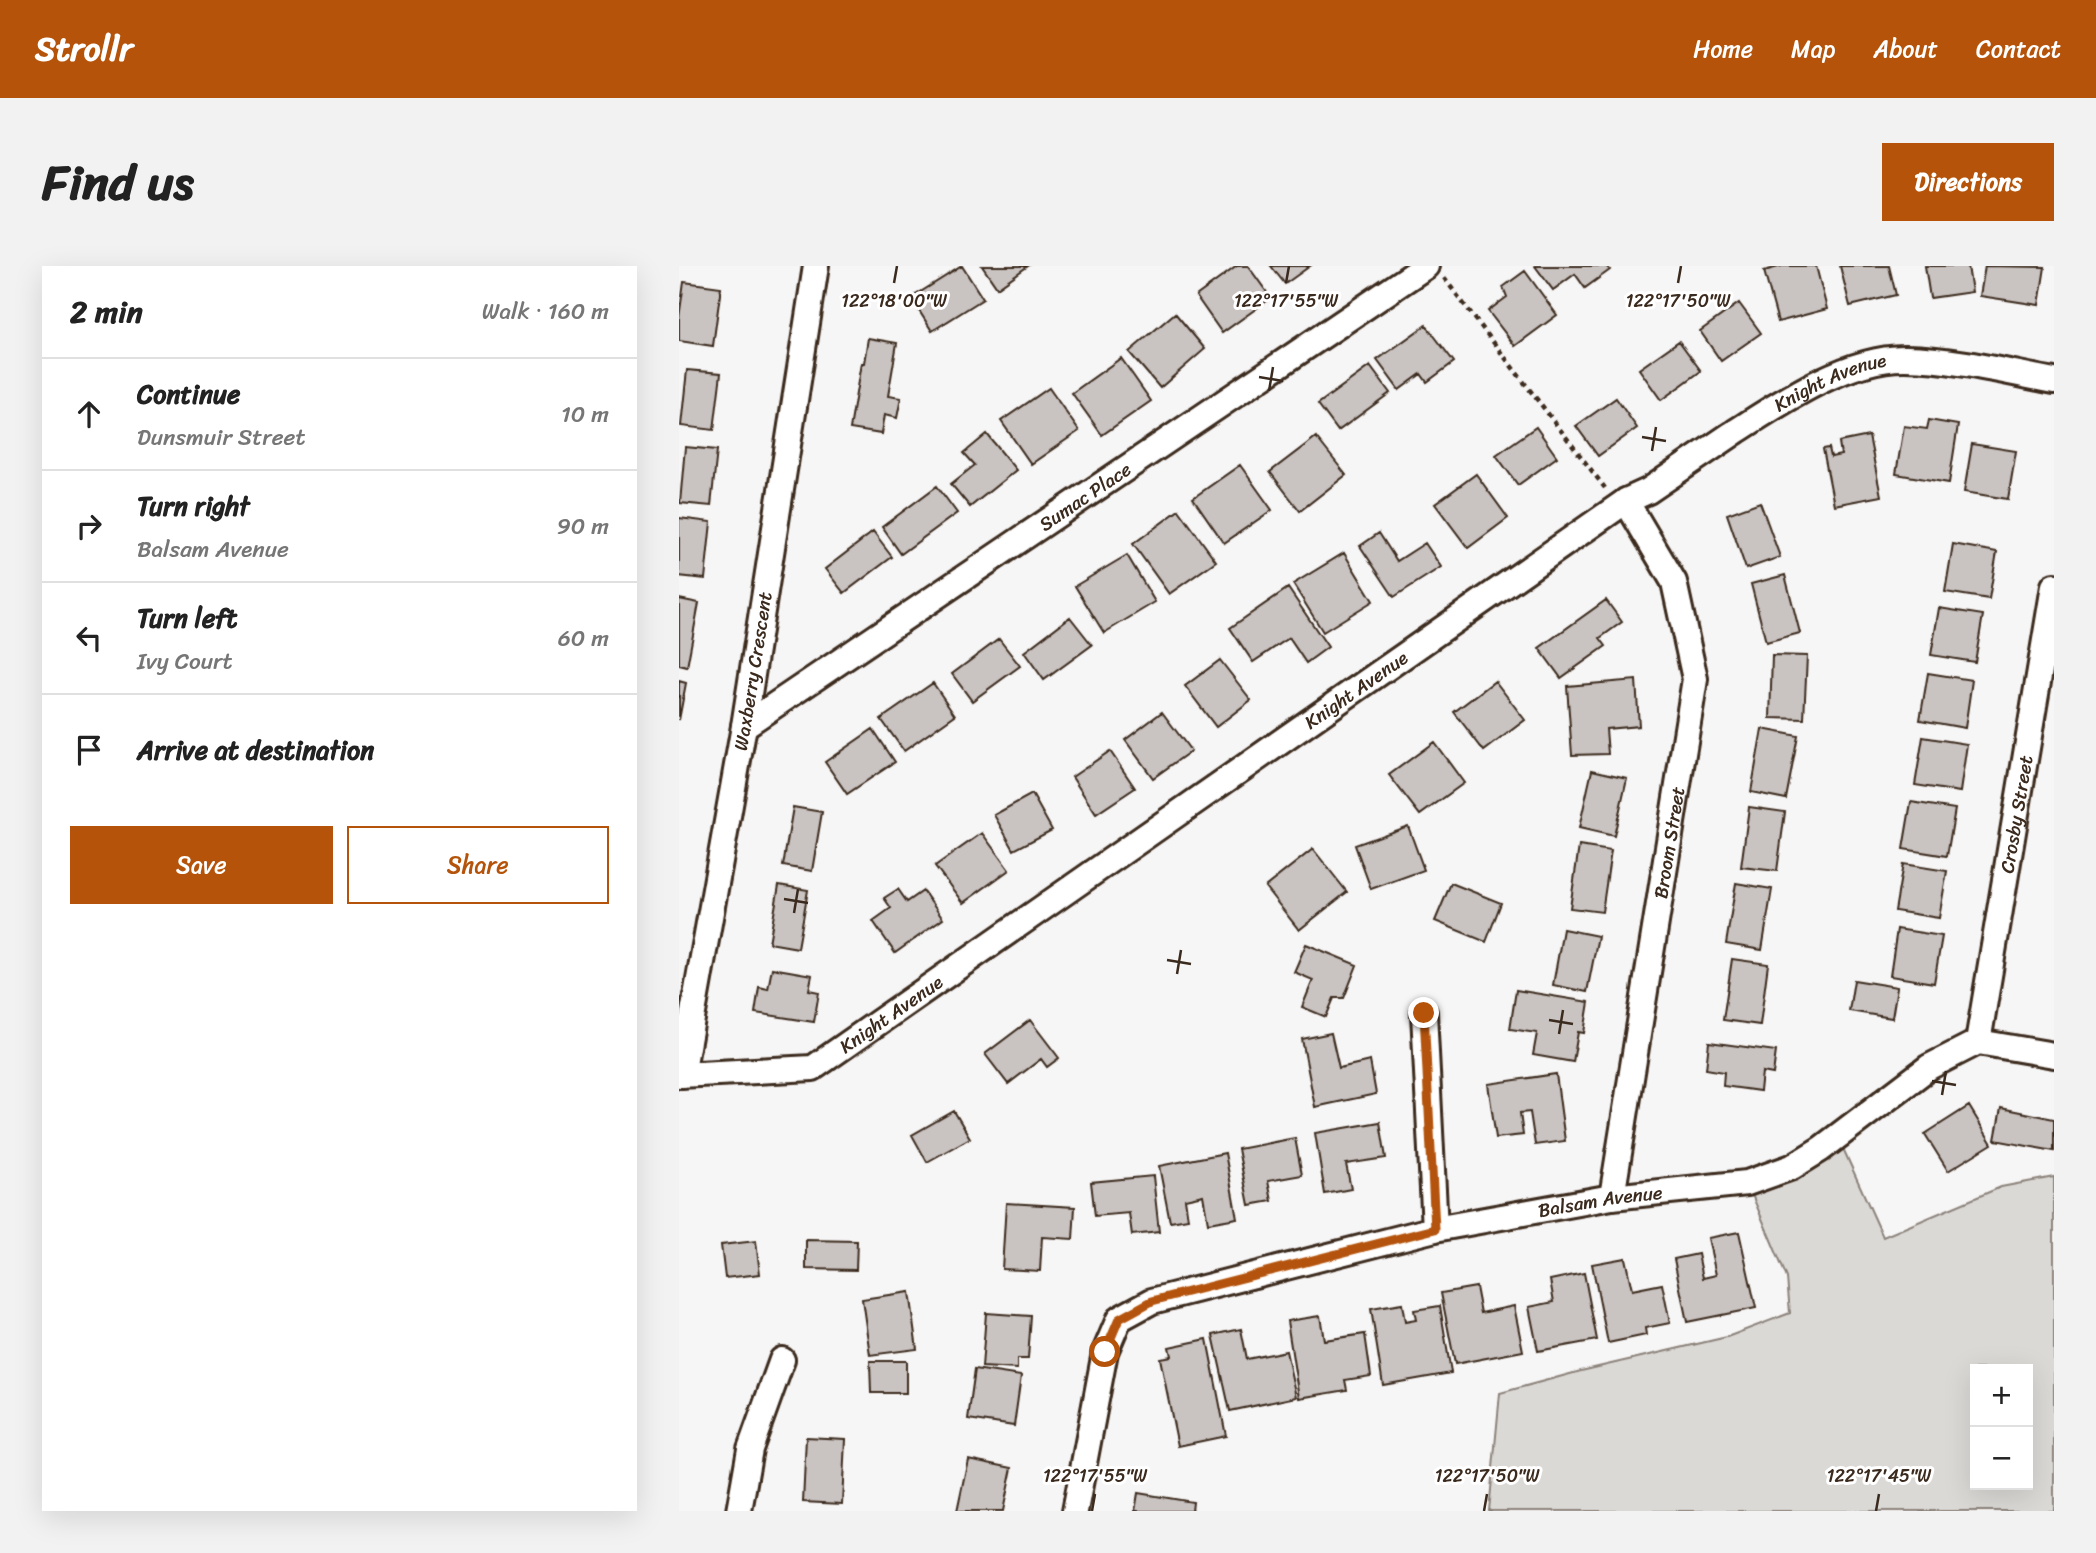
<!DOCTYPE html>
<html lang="en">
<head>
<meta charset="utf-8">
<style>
  body { margin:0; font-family:Sriracha,sans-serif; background:#f2f2f2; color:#222 }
  .controls { position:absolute; right:21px; bottom:21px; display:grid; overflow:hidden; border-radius:0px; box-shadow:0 7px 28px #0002 }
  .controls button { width:63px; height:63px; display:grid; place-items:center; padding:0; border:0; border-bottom:2px solid #e0e0e0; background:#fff; color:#222; font:35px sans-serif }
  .stop { position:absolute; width:21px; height:21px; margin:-16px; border:5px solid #b45309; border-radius:50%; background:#fff }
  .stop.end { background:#b45309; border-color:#fff; box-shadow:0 2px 7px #0008 }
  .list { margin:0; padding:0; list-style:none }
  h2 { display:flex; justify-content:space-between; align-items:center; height:91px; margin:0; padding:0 28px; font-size:30px }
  h2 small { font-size:23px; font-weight:400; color:#767676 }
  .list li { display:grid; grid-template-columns:46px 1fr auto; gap:21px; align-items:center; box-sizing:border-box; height:112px; padding:0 28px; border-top:2px solid #e0e0e0 }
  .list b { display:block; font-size:26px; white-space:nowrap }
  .list p { margin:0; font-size:23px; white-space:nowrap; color:#767676 }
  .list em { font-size:23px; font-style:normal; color:#767676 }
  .actions { display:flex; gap:14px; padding:21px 28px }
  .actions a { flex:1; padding:16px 0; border:2px solid #b45309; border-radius:0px; text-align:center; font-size:24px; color:#b45309 }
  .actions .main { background:#b45309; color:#fff }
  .icon { flex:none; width:38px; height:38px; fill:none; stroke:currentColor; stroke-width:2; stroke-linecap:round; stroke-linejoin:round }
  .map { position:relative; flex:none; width:1375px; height:1245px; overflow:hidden; border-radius:0px }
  header { display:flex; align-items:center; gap:42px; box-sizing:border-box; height:98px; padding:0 35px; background:#b45309; color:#fff }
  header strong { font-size:33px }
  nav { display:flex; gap:38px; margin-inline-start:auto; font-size:24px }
  .intro { display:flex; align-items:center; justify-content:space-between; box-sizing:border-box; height:168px; padding:0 42px }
  h1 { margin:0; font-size:49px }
  .button { padding:18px 32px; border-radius:0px; background:#b45309; color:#fff; font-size:24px; font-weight:700 }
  main { display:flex; gap:42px; padding:0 42px }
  aside { flex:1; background:#fff; border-radius:0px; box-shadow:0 7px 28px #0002 }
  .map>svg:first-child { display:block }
</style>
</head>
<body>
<header>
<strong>Strollr</strong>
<nav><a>Home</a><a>Map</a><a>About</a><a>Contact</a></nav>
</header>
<div class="intro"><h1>Find us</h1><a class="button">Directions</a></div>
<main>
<aside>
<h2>2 min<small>Walk · 160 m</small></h2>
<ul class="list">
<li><svg class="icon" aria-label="ahead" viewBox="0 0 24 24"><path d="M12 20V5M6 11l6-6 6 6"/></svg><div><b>Continue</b><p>Dunsmuir Street</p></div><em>10 m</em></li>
<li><svg class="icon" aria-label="right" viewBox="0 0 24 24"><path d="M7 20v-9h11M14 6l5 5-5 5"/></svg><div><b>Turn right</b><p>Balsam Avenue</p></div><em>90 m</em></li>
<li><svg class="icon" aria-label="left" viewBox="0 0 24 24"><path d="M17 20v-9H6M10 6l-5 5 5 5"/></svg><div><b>Turn left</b><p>Ivy Court</p></div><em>60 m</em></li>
<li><svg class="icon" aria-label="arrive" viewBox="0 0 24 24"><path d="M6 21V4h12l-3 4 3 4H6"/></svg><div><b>Arrive at destination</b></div></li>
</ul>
<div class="actions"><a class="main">Save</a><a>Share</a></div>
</aside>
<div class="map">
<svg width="1375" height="1245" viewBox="0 0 1375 1245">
  <rect width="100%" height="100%" fill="#f7f6f6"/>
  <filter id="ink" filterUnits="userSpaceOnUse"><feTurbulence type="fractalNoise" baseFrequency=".0143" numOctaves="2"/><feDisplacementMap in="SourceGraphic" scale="14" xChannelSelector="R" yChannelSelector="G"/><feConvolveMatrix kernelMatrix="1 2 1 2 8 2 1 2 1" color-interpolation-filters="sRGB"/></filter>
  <g filter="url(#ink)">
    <path fill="#dbd9d6" stroke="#8b827a" stroke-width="2" fill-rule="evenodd" d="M1158,869L1204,971L1322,921L1375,911V1245H810L821,1127L902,1105L1048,1071L1111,1047L1108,1012L1068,917ZM1296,1103H1349V1219H1296Z"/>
    <path fill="#c9c3c1" stroke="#3b2a1e" stroke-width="2" d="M283,0L304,33L253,65L232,32Z
      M303,0H349L318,22Z
      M558,0H569L592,32L543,67L517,30Z
      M592,0H631L606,18Z
      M856,0H927L931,4L906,22L896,8L874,24Z
      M1103,0H1137L1148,43L1099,56L1085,5Z
      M1161,0H1210L1217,29L1171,40Z
      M1246,0H1289L1293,26L1251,32Z
      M1306,0L1366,1L1360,39L1301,30Z
      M846,5L878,49L836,80L809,45L828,31L824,21Z
      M5,16L42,21L34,80L0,75V52Z
      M1060,37L1082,67L1042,95L1021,65Z
      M496,47L526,83L481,122L450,86Z
      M747,59L775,96L748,116L742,108L720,124L698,94Z
      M189,72L218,77L209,130L222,132L218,152L205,149L202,168L171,163L182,97H185Z
      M1000,75L1022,105L982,134L960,103Z
      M442,92L472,135L423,169L393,127Z
      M691,100L711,127L659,165L639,138Z
      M8,104L42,107L35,164L2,160Z
      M370,122L400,165L352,198L322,155Z
      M937,132L958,162L919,190L897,160Z
      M1250,154L1279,159L1270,217L1217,208L1225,160L1248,163Z
      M857,161L878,191L839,219L817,189Z
      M308,168L337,204L291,241L272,218L296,199L285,187Z
      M1190,170L1202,230L1155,239L1144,183L1150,182L1152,191L1162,189L1160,176Z
      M637,171L667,209L621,245L591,206Z
      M1293,178L1337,185L1329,233L1285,226Z
      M6,181L38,184L32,240L1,237Z
      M561,199L593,244L545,277L514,232Z
      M797,208L829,252L789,282L756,238Z
      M258,220L278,247L222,288L203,261Z
      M1081,236L1101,291L1067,303L1048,248Z
      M500,244L537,295L490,328L454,278Z
      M0,252L32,256L26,313L0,310Z
      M194,266L213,291L165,327L146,303Z
      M700,267L718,295L746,277L762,301L715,331L681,280Z
      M1274,278L1318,286L1310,333L1266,326Z
      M665,287L694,335L644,366L614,318Z
      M448,289L476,336L425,367L396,320Z
      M1106,309L1121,367L1087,376L1072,318Z
      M609,322L649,381L627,397L610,372L574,396L551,362Z
      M0,333L20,337L8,401L0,399Z
      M927,334L943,356L921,372L927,380L882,412L860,382Z
      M1260,342L1304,349L1296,396L1252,389Z
      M391,351L413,379L365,414L345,386Z
      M320,373L341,400L293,435L273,408Z
      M1093,389L1128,390L1125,453L1091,452Z
      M541,394L572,434L537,461L506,420Z
      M1249,407L1293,414L1286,462L1241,454Z
      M957,414L960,460L927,463L929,488L893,489L888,420Z
      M0,415L7,417L0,454Z
      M816,415L846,454L805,485L775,446Z
      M254,417L276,449L225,485L202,453Z
      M483,446L512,485L474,512L446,474Z
      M194,463L216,496L168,528L146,496Z
      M1083,463L1119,470L1107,533L1072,526Z
      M1244,471L1288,478L1281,526L1236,519Z
      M755,476L785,517L741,549L710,509Z
      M431,485L456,522L417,548L393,511Z
      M913,504L948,512L935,570L900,562Z
      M353,528L373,564L335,584L315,549Z
      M1232,536L1276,543L1268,590L1224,583Z
      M114,541L143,546L133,605L104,600Z
      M1070,541L1106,546L1098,605L1062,601Z
      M729,560L745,604L692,623L676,579Z
      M303,567L330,604L284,637L256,600Z
      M900,580L932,585L923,646L891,642Z
      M634,583L668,626L620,664L586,621Z
      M1224,598L1268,605L1260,652L1216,645Z
      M772,617L822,637L807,676L756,655Z
      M1057,617L1093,623L1083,684L1047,678Z
      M100,619L129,624L119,682L90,677Z
      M219,623L228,636L244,625L264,653L216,687L194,655L212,642L205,632Z
      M884,663L919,670L908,726L874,719Z
      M1218,663L1263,670L1255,717L1211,710Z
      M627,678L678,699L665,732H655L647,751L623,741L634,714L615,706Z
      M1053,693L1089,698L1081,759L1044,754Z
      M93,702L133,709L130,724L140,726L135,756L76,747L80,721L89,723Z
      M1175,714L1218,721L1213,752L1170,745Z
      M837,724L910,736L905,767L899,766L894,796L854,789L858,767L831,763Z
      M351,754L380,792L368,801L362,793L329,818L306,788Z
      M652,767L660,802L691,795L697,828L636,841L623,773Z
      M1030,776L1097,785L1094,808L1083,806L1081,825L1044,820L1045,806L1027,803Z
      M877,808L886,875L856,879L851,846L841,847L844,869L817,872L809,818Z
      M1290,840L1313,878L1269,905L1246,868Z
      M1322,842L1375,853V885L1316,874Z
      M275,845L291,872L248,896L233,869Z
      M701,856L707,892L667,898L672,923L646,928L636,867Z
      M616,872L623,909L589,915L593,935L570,939L559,883Z
      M546,887L558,952L529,957L524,929L506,933L509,953L491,956L480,900Z
      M474,910L480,966L453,969L450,947L416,950L412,916Z
      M327,937L396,941L394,973L363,971L361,1005L323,1003Z
      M1060,966L1077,1042L1008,1056L995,993L1019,988L1024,1012L1037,1009L1029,972Z
      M127,974L178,975L177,1004L127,1003Z
      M77,975L81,1008L46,1012L42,979Z
      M946,992L953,1024L983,1018L991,1057L966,1062L967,1069L929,1077L913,998Z
      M905,1007L918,1074L859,1085L850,1041L875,1036L871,1014Z
      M797,1021L802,1047L835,1040L844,1085L776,1098L762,1027Z
      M230,1026L238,1083L191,1089L183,1033Z
      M723,1038L726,1056L737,1054L735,1044L761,1040L772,1107L704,1119L692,1043Z
      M307,1047L352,1050L349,1093H338V1103L303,1101Z
      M641,1050L645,1074L686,1068L692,1110L666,1114L668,1124L620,1132L608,1055Z
      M562,1063L568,1093L607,1085L617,1131L551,1145L534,1069Z
      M528,1073L547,1170L499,1180L481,1092L492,1090L490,1081Z
      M191,1095H227V1127H192Z
      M296,1103L342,1110L335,1160L289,1153Z
      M127,1171L166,1173L163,1238L124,1236Z
      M289,1193L333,1202L324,1245H278Z
      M459,1227L514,1236L513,1245H456Z"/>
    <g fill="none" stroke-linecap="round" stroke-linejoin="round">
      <defs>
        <g id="street">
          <path id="s1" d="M65,460L747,0"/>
          <path d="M745,747L756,963"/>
          <path id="s2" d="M1299,776L1375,320"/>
          <path id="s3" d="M0,809L134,802L947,235L969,225C997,206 1025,187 1053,168C1101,137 1168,91 1227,92C1277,93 1327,106 1375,115"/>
          <path id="s4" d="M3,809L65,460L137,0"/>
          <path id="s5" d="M933,931L1016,413L995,316L947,235"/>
          <path d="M60,1245L71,1183L103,1094"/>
          <path id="s6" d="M396,1245L426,1086L440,1053L473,1035L756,963L933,931L1068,917L1113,901L1142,883L1250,801L1299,776L1375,789"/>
        </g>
      </defs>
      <use href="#street" stroke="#3b2a1e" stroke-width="30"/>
      <path stroke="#3b2a1e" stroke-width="4.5" stroke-dasharray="5 5" stroke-linecap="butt" d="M765,12L926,222"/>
      <use href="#street" stroke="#fff" stroke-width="24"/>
    </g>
  </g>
  <g fill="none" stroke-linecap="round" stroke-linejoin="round" filter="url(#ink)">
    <path stroke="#b45309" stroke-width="9" d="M426,1086L440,1053L473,1035L756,963L745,747"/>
  </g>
  <path fill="none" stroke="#3b2a1e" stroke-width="2.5" d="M215,17L218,0M607,17L610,0M999,17L1002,0M580,111L604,115M590,125L594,101M963,171L987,175M973,185L977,161M105,633L129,637M115,647L119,623M488,694L512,698M498,708L502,684M870,754L894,758M880,768L884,744M1253,815L1277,819M1263,829L1267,805M413,1245L416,1228M805,1245L808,1228M1197,1245L1200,1228"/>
  <g text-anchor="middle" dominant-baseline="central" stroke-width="6" stroke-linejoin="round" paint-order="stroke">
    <g font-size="19" fill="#3b2a1e" stroke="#fff">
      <text stroke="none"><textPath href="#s3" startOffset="1363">Knight Avenue</textPath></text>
      <text stroke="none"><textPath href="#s1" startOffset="411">Sumac Place</textPath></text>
      <text stroke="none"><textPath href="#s4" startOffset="410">Waxberry Crescent</textPath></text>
      <text stroke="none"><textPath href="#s3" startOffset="796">Knight Avenue</textPath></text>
      <text stroke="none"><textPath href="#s2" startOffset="231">Crosby Street</textPath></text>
      <text stroke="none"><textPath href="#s5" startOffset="359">Broom Street</textPath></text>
      <text stroke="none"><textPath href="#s3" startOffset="229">Knight Avenue</textPath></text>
      <text stroke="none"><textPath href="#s6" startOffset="695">Balsam Avenue</textPath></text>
    </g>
  </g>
  <g font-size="18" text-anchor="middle" fill="#3b2a1e" stroke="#fff" stroke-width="6" stroke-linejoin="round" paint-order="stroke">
    <text x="215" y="41">122°18'00"W</text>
    <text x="607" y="41">122°17'55"W</text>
    <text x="999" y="41">122°17'50"W</text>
    <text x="416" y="1216">122°17'55"W</text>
    <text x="808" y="1216">122°17'50"W</text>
    <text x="1200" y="1216">122°17'45"W</text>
  </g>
</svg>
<div class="controls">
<button>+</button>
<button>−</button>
</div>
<div class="stop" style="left:426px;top:1086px"></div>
<div class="stop end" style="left:745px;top:747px"></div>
</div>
</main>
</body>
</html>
